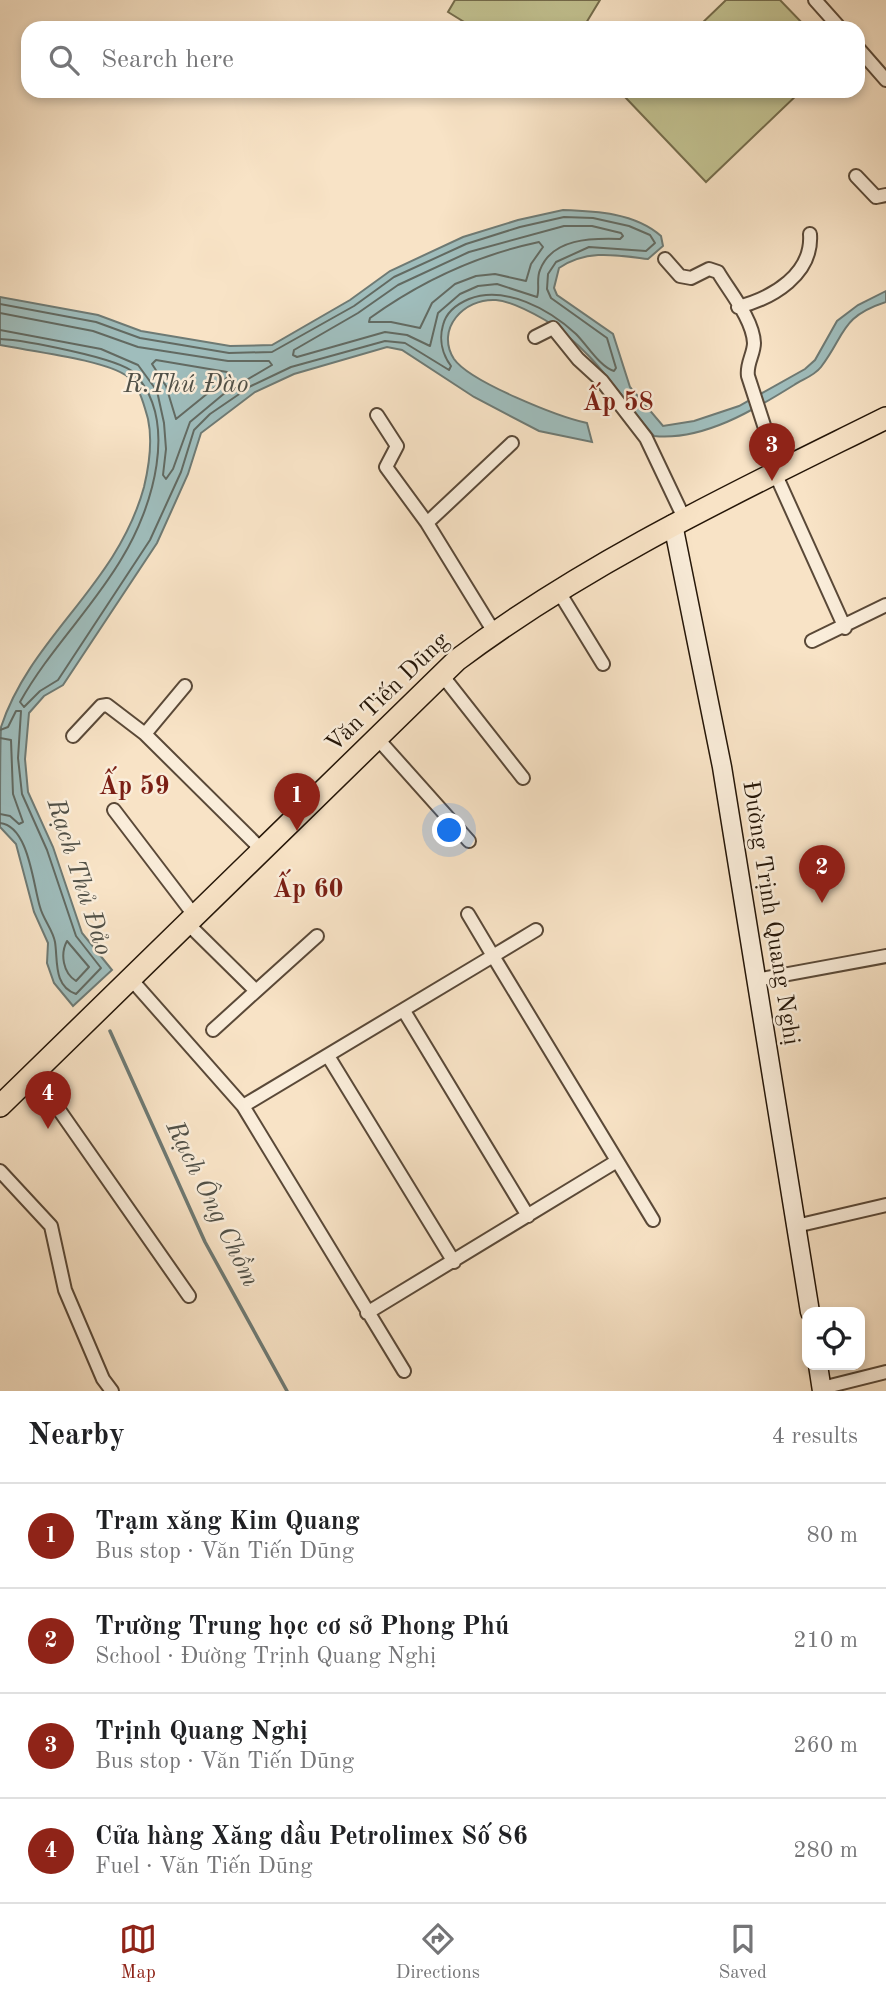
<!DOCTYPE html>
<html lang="en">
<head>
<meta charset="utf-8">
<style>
  body { margin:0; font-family:"Old Standard TT",serif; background:#f2f2f2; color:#202124 }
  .controls { position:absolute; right:21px; bottom:21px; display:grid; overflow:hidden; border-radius:14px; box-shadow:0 4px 10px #0003 }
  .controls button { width:63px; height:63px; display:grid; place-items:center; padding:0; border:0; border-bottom:2px solid #e0e0e0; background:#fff; color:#202124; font:35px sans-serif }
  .you { position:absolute; left:450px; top:831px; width:24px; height:24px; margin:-18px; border:5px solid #fff; border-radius:50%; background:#1a73e8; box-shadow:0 0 0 10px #1a73e833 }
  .badge { display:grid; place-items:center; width:46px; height:46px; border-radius:50%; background:#8f2418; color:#fff; font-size:23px; font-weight:700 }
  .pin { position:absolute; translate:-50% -58px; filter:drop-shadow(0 2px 4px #0008) }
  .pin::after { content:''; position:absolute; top:37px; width:24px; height:21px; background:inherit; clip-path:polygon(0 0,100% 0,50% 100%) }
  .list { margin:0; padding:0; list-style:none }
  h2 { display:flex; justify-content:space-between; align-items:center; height:91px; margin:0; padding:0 28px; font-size:30px }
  h2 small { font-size:23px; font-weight:400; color:#757577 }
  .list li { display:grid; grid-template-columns:46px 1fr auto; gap:21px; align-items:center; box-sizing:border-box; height:105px; padding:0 28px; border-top:2px solid #e0e0e0 }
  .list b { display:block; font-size:26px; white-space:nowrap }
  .list p { margin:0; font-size:23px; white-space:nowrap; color:#757577 }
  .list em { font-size:23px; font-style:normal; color:#757577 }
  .icon { flex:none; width:38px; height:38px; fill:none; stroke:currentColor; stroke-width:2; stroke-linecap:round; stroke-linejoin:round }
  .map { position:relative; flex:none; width:886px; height:1391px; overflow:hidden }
  .search { position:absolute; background:#fff; box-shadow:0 4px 10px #0003; left:21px; right:21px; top:21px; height:77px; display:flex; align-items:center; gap:18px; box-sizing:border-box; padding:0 24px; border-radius:21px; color:#757577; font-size:26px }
  .sheet { height:511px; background:#fff }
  nav { display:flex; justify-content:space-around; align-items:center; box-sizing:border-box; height:98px; border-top:2px solid #e0e0e0; background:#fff; font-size:19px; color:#757577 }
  nav a { display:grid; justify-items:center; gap:4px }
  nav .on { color:#8f2418 }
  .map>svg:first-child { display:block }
</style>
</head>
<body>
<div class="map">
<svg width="886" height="1391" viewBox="0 0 886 1391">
  <rect width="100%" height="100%" fill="#f8e3c6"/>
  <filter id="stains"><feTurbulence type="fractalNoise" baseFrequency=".00286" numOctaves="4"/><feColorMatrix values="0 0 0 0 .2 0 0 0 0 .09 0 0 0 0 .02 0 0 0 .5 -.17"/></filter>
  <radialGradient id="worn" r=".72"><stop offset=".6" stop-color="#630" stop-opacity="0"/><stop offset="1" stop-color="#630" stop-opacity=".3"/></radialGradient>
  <path fill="#c2c291" stroke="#746c4c" stroke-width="2" d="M455,0H600L583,28H474L448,12Z
    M726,0H780L807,28H697Z
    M632,91H801L706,182L625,97Z"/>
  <path fill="#9fbdbc" stroke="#6e7a74" stroke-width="2" d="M563,210C596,211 635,213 661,236L663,246L648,259C616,255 587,249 559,268L554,288L557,295L613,334L630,387L663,426L694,421L739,406L805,369L815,360L837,321L858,305L886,291V302C840,317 846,334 821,367C814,376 803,379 794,385C754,410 703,441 654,436C620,396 590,346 545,320C531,312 511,301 496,300C464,298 435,329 454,359C470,382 559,417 587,423L592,442L539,431L474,397L402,350L387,347L294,374L255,392L201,433L188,474L157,543L63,685L44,696L29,713L25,759L28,792L53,847L82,933L112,970L73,1006L54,983L47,963L48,943L34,912L16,844L0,827C0,803 0,747 1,727C31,636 117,586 144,487C149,466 153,442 148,419C144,405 140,387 128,377C108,360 29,351 0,345V297L98,315L141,331L230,346L272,345L350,300L390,271L463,237L518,220Z"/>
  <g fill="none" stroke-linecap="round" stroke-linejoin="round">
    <path stroke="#626a62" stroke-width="2" d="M564,226H592L621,233L623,236L620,239C592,238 552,238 540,270C536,279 540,290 537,297L497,284L478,286L460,294L438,313L430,346L407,335L385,332L297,357L293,355L294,350L358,313L398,285L469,252Z
      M539,242L543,247L531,264L526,281L495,274L476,276L455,284L432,303L420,328L391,322H369L370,318C420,282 478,255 539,242Z
      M0,304L96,322L140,338L229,353L272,352L354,306L394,277L466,244L520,227L564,217L593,218L629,226L650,235L655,243L646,251L589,247L556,262L548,274L547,289L551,298L607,338L616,368L614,371C600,367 587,345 576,334C549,309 505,285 469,299C457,304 446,313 443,325C439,339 442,354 451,366L449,370L405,343L385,341L291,367L251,386L210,414L194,430L181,472L150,540L58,680L40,691L24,707L20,702C49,650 92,609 122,558C152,509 180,421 134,373C120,358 23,340 0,339
      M0,313L93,331L138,347L228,361H269L272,365L226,392L190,422L173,469L166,479L163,475L166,449L164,423L157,391L138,365L101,349L0,330
      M156,360L227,372L229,376L176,419L166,386L152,364Z
      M0,730L8,727L16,711H21L18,758L22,794L47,850L76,936L101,968L76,994C53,986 58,960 55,942C53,930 43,919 40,907C33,885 29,826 0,823
      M0,738L11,740L13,794L23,822L19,824L10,816L0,814
      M67,941L89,967L76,981C63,973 60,954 67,941Z"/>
    <path stroke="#6e7a74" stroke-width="3.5" d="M110,1031L205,1242L287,1391"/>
    <defs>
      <path id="minor" d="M815,0L840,28
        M858,48L886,80
        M856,176L876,197L886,195
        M665,259L680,276L691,278L709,269L718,272C729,291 753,319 754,343C754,354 746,364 748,376L772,450L775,473L845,628
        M738,307C773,298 813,274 810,234
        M535,337L553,328L578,359L602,381L646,438L684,518
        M377,415L397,446L386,467L427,523
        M559,592L603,664
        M494,632L427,523L512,443
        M812,641L886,605
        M442,675L523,778
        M185,686L145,734L263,851
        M73,736L101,706L107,705L145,734
        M377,738L469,841
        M114,810L194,915
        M468,914L493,956L536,930
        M187,923L256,991L317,936
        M130,978L243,1106L404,1371
        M756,980L886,956
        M404,1011L528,1216
        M213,1030L256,991
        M328,1056L454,1262
        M34,1074L189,1296
        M243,1106L493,956L653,1220
        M0,1171L51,1226L65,1290L103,1379L112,1391
        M796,1226L886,1205
        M367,1313L617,1161
        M822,1388L886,1372"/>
      <path id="secondary" d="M673,524L722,767L810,1312
        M818,1365L822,1391"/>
      <path id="trunk" d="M0,1106L457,660C589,561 739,491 886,418"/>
    </defs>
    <use href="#minor" stroke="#5a4938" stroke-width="16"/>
    <use href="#secondary" stroke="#251608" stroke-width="21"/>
    <use href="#trunk" stroke="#251608" stroke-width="24"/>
    <use href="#minor" stroke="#faedda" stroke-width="12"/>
    <use href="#secondary" stroke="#faedda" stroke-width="18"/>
    <use href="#trunk" stroke="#f8e3c6" stroke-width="21"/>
  </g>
  <g text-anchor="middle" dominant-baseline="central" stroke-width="5" stroke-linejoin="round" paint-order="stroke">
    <g font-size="24" fill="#251608" stroke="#faedda">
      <text transform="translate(388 693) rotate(-44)">Văn Tiến Dũng</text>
      <text transform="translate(770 913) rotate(81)">Đường Trịnh Quang Nghị</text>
    </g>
    <g font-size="26" font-style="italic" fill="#505047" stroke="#faedda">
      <text x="186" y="385">R.Thú Đào</text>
      <text transform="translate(79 877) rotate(72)">Rạch Thủ Đảo</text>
      <text transform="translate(212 1204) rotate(64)">Rạch Ông Chồm</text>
    </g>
    <g font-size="26" font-weight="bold" fill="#7a1f14" stroke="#faedda">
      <text x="618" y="403">Ấp 58</text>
      <text x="134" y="787">Ấp 59</text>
      <text x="308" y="890">Ấp 60</text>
    </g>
  </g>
  <rect width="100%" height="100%" filter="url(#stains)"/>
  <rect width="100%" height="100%" fill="url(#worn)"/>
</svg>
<div class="controls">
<button><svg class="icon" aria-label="locate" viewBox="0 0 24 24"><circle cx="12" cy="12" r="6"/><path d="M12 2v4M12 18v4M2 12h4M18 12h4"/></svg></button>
</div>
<div class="you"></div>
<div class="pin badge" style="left:297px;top:831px">1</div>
<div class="pin badge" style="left:822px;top:903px">2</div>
<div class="pin badge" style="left:772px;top:481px">3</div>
<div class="pin badge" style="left:48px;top:1129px">4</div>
<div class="search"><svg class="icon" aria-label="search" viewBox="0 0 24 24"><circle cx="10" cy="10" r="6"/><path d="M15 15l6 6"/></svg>Search here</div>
</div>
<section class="sheet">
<h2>Nearby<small>4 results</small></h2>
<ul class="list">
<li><span class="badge">1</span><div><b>Trạm xăng Kim Quang</b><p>Bus stop · Văn Tiến Dũng</p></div><em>80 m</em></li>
<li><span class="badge">2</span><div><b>Trường Trung học cơ sở Phong Phú</b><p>School · Đường Trịnh Quang Nghị</p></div><em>210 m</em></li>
<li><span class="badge">3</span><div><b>Trịnh Quang Nghị</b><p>Bus stop · Văn Tiến Dũng</p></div><em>260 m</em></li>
<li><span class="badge">4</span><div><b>Cửa hàng Xăng dầu Petrolimex Số 86</b><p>Fuel · Văn Tiến Dũng</p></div><em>280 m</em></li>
</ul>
</section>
<nav>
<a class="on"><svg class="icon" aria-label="map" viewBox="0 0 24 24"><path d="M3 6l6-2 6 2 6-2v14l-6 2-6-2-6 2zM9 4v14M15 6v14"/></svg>Map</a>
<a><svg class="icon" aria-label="directions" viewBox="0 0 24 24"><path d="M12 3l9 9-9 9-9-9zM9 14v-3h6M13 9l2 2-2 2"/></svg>Directions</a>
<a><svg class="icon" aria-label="saved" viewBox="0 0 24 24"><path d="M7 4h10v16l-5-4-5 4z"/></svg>Saved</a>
</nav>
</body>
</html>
